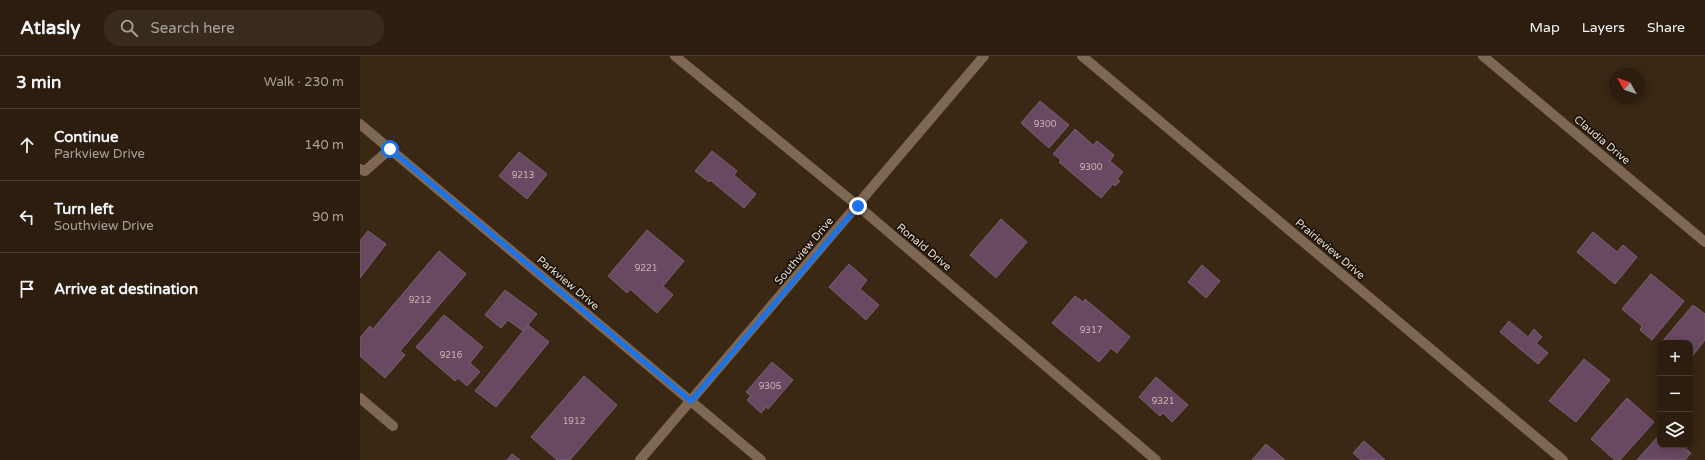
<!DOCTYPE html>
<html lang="en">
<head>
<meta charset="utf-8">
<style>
  body { margin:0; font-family:"Varela Round",sans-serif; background:#382a1d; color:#f1f3f6 }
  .controls { position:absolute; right:12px; bottom:12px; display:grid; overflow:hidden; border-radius:8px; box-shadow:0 2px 10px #0003 }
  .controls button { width:36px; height:36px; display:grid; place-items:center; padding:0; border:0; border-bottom:1px solid #483b2f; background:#2c1d0f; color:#f1f3f6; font:20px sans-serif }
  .compass { position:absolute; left:1249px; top:12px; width:36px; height:36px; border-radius:50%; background:#2c1d0f; box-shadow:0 2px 10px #0003; rotate:310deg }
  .stop { position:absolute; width:12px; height:12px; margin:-9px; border:3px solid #1a73e8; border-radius:50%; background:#fff }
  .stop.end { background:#1a73e8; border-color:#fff; box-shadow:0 1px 4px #0008 }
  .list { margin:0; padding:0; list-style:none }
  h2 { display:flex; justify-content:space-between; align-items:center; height:52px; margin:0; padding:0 16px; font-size:17px }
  h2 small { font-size:13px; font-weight:400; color:#a6a29e }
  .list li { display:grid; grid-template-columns:26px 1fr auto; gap:12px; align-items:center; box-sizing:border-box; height:72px; padding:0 16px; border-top:1px solid #483b2f }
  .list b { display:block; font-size:15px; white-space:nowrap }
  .list p { margin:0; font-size:13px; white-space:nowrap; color:#a6a29e }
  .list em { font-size:13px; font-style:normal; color:#a6a29e }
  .icon { flex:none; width:22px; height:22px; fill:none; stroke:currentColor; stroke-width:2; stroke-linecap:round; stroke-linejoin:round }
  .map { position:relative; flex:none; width:1345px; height:404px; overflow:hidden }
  header { display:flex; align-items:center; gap:24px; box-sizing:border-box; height:56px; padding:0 20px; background:#2c1d0f; border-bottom:1px solid #483b2f }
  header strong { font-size:19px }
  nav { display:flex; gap:22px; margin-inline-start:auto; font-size:14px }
  .search { width:280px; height:36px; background:#382a1d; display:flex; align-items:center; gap:10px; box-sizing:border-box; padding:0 14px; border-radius:16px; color:#a6a29e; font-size:15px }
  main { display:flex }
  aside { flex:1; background:#2c1d0f }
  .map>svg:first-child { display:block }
</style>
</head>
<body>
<header>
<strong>Atlasly</strong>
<div class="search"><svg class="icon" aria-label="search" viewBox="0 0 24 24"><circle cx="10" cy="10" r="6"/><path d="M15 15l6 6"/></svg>Search here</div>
<nav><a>Map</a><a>Layers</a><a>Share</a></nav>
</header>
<main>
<aside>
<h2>3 min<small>Walk · 230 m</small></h2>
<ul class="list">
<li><svg class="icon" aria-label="ahead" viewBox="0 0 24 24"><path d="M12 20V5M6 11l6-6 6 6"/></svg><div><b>Continue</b><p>Parkview Drive</p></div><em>140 m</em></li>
<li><svg class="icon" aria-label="left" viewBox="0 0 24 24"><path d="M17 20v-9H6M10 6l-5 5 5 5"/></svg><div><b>Turn left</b><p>Southview Drive</p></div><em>90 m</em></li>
<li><svg class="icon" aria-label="arrive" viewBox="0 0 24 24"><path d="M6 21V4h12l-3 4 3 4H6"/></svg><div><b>Arrive at destination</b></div></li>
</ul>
</aside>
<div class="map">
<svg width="1345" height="404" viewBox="0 0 1345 404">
  <rect width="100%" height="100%" fill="#3a2714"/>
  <path fill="#684961" stroke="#796173" d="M680,45L709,69L689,92L661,67Z
    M715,73L733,89L737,85L754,99L750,105L763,116L757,123L760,125L755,130L753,128L741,142L699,106L701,104L693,98Z
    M352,95L377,115L374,119L396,138L384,152L350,124L349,126L335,115Z
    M159,96L187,118L167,143L139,120Z
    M641,163L667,186L636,222L610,199Z
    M287,174L324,205L303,230L313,239L297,257L270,233L267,237L248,220Z
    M8,175L26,188L0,222V185Z
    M1233,176L1257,196L1263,189L1277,201L1255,228L1217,196Z
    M79,195L106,218L40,295L45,299L25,322L0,300V282L10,270L13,273Z
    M489,208L507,224L500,233L519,249L506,264L469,231Z
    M842,209L860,225L846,242L828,226Z
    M1291,218L1324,245L1292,284L1280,274L1282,270L1262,253Z
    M145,234L177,258L163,275L148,264L141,272L125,259Z
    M715,240L723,246L725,243L770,281L757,297L751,292L739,306L692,267Z
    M1333,249L1345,258V284L1330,303V287H1301Z
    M84,259L123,291L110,307L120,316L107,330L98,322L95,325L56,291Z
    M1149,265L1168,281L1174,273L1182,281L1176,287L1188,297L1178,308L1140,276Z
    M168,269L189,286L136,351L115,335Z
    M1224,303L1250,324L1216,366L1189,345Z
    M412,306L433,324L408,353L406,351L401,357L387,344L391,340L386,336Z
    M224,320L257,349L210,404H197L171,381Z
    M796,321L828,349L812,366L803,357L800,360L779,341Z
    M1267,342L1294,366L1260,404H1255L1231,383Z
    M1300,378V389H1322L1331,397L1325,404H1277Z
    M1004,385L1025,404H1001L993,397Z
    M906,388L925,404H892Z
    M152,398L160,404H147Z"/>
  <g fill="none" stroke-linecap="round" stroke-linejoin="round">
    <path stroke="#7e6853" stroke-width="10" d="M315,0L498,150L796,404
      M722,0L1203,404
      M1123,0L1345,186
      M0,68L401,404
      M0,113L5,115L30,93
      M0,342L33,370
      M280,404L624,0"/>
  </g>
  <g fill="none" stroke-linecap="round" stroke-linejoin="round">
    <path stroke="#1a73e8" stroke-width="5" d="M30,93L331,345L498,150"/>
  </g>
  <g text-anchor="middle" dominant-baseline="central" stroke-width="3.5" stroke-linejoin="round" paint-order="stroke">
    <g font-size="9" fill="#c8b6b4">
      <text x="685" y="68">9300</text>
      <text x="731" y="111">9300</text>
      <text x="163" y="119">9213</text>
      <text x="286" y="212">9221</text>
      <text x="60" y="244">9212</text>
      <text x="731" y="274">9317</text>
      <text x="91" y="299">9216</text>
      <text x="410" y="330">9305</text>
      <text x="803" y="345">9321</text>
      <text x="214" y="365">1912</text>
    </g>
    <g font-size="11" fill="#e8dbcf" stroke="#1b120a">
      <text transform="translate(1242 84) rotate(40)">Claudia Drive</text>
      <text transform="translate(564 191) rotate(40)">Ronald Drive</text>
      <text transform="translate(970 193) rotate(40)">Prairieview Drive</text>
      <text transform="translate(444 195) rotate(-50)">Southview Drive</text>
      <text transform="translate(208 227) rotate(40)">Parkview Drive</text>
    </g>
  </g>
</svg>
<div class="controls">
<button>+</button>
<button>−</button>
<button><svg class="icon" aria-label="layers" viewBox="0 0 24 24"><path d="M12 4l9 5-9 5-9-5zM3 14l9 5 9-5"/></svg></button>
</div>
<svg class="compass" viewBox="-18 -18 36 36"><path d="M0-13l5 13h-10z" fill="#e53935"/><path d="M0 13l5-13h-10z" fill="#a6a29e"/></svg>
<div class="stop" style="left:30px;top:93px"></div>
<div class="stop end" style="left:498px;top:150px"></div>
</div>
</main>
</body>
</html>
